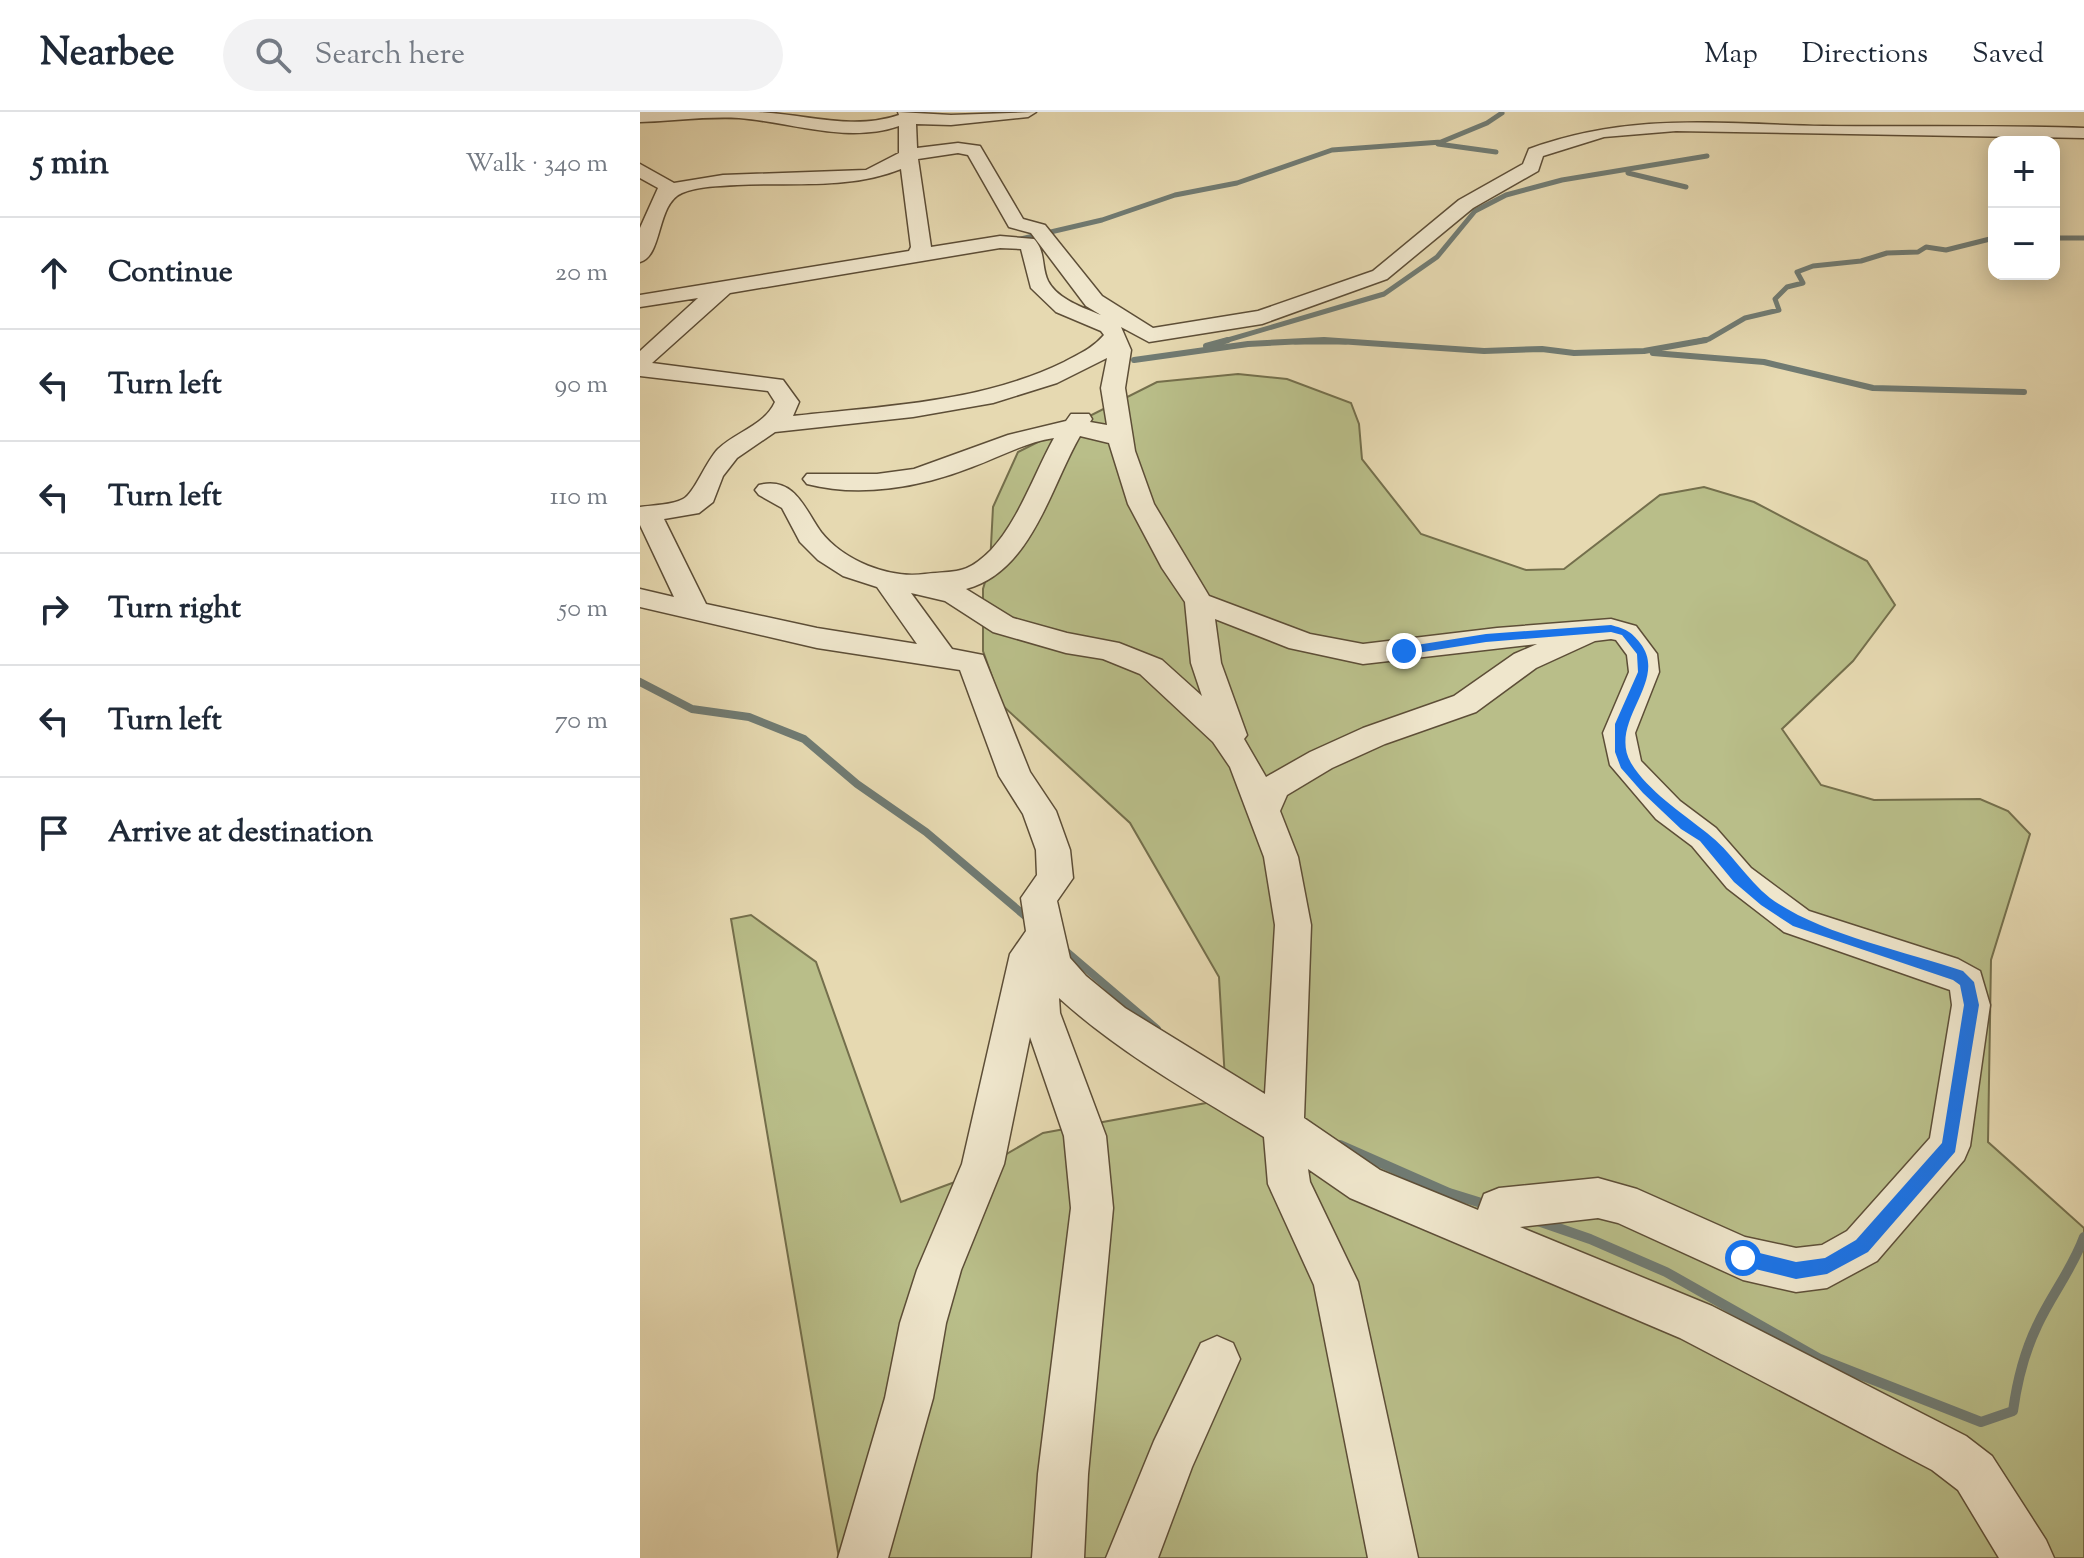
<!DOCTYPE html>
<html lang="en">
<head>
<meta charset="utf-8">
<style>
  body { margin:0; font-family:"Sorts Mill Goudy",serif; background:#f2f2f3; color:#1f2937 }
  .controls { position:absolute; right:24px; top:24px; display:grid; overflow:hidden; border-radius:16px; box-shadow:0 4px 20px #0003 }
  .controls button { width:72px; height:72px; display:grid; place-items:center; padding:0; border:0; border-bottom:2px solid #e0e1e3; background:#fff; color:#1f2937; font:40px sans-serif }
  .stop { position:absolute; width:24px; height:24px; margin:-18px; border:6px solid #1a73e8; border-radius:50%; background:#fff }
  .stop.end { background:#1a73e8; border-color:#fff; box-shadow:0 2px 8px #0008 }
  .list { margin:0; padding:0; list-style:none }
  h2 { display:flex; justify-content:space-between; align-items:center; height:104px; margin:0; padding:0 32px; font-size:34px }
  h2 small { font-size:26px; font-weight:400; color:#747a83 }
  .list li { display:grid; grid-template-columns:52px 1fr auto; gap:24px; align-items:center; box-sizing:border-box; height:112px; padding:0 32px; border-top:2px solid #e0e1e3 }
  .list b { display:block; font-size:30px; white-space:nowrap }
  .list em { font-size:26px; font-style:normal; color:#747a83 }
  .icon { flex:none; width:44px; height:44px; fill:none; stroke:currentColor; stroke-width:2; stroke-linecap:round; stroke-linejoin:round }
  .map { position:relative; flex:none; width:1444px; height:1446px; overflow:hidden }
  header { display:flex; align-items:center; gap:48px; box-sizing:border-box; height:112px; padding:0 40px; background:#fff; border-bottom:2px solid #e0e1e3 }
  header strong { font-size:38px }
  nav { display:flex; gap:44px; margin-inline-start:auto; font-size:28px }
  .search { width:560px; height:72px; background:#f2f2f3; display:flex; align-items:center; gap:20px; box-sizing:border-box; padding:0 28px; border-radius:44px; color:#747a83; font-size:30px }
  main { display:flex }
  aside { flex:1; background:#fff }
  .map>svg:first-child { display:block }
</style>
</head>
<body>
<header>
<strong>Nearbee</strong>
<div class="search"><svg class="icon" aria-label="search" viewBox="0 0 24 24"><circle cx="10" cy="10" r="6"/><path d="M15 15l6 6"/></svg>Search here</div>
<nav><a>Map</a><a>Directions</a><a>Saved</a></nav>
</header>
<main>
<aside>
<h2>5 min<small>Walk · 340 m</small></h2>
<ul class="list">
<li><svg class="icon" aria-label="ahead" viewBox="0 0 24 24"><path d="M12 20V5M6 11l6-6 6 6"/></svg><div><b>Continue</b></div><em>20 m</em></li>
<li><svg class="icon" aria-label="left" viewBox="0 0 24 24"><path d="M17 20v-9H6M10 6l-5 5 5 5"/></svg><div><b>Turn left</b></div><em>90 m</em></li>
<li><svg class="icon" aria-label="left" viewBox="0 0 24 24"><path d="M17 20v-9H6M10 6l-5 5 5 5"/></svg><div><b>Turn left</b></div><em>110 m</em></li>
<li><svg class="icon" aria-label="right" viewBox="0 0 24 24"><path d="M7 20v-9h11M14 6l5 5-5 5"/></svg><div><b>Turn right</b></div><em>50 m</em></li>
<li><svg class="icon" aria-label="left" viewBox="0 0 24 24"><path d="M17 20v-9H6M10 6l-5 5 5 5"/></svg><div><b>Turn left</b></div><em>70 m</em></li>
<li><svg class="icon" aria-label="arrive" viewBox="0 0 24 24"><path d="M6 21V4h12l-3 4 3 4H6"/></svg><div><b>Arrive at destination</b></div></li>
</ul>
</aside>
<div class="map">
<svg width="1444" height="1446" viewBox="0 0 1444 1446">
  <rect width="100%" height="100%" fill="#e6d9b1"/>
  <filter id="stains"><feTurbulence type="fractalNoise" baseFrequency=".0025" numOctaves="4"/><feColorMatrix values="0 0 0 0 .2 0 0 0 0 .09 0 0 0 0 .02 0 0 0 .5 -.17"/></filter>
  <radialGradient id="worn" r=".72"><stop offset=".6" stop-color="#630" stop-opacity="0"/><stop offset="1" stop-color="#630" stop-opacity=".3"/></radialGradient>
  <path fill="#b9be89" stroke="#746f4c" stroke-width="2" d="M598,262L647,267L711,291L719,312L722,347L781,422L886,458L924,457L1020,383L1064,375L1114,390L1227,449L1255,493L1213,549L1142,617L1181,673L1234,688L1340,687L1368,699L1390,722L1351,848L1348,1030L1444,1116V1446H199L91,807L111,803L176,850L261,1090L323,1067L403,1021L566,991L585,968L579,865L490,711L362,593L343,539V477L350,453L353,395L378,340L517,270Z"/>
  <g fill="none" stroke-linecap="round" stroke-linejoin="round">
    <path stroke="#707b73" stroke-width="5" d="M798,32L856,40
      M988,61L1046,75
      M1414,126H1444
      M376,128L462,108L535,83L597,71L692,38L801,30L847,11L862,1
      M581,230L744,182L797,145L835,99L866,83L922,68L1067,44
      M655,230H706
      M1055,230L1069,227L1105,206L1139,198L1135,187L1147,175L1163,171L1157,160L1173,154L1221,149L1247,141L1278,140L1286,135L1306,138L1354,126"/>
    <path stroke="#707b73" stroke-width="6" d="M566,234L588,228
      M1013,241L1124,250L1233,276L1384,280
      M494,248L608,232L684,228L844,239L902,237L934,241L1004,239L1066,228"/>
    <path stroke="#707b73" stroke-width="8" d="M0,570L52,597L109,605L164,627L217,672L286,720L390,808
      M421,835L517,917"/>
    <path stroke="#707b73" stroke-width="10" d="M700,1033L809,1081L851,1094
      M898,1109L950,1127L1026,1160L1180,1247L1341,1310L1373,1299C1377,1270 1384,1241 1397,1214C1411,1183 1432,1158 1444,1125"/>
    <defs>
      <path id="minor" d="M0,0C39,0 79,0 118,0C165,2 212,19 259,3L258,0L311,3L396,0L388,5L311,13L276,12L277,36L318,31L340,34L383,107L405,113L462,184L513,216L618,199L733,159L819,88L883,52L889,37C991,0 1077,12 1183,14C1270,15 1357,13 1444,16V26L1036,19L964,25L903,44L898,59L833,96L747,167L622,212L509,230L481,215L491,238L485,276L495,339L514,392L569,484L670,522L723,532L857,516L971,507L996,514L1017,542L1019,560L995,621L1001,649L1040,689L1076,716L1111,756L1169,799L1318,847L1340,859L1350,893L1330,1034L1324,1048L1237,1149L1187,1176L1156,1180L1103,1168L978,1111L958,1106L880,1115L1072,1194L1326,1324L1352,1344L1406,1428L1414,1446H1359L1318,1378L1292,1358L1040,1226L710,1086L668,1057L670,1070L718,1170L778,1446H728L674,1173L628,1072L624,1025C553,982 481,942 419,886L420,901L466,1024L473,1096L448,1362L444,1446H392L398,1362L431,1096L424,1024L390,925L364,1052L321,1158L306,1211L293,1286L248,1446H198L245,1286L260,1211L277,1158L322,1052L370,842L386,819L381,786L397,763L396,738L383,702L359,664L320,558L177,536L0,495V477L34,485L0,413V395C13,393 32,393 43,387C54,382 66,349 78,337C97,319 124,314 135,290L128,279L0,264V239L58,186L0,195V183L269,139L271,135L261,57C209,78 152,70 97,73C80,74 59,74 42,81C16,92 23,144 0,150V116L18,76L0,66V52L34,71L83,63L226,58L259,41V14C207,32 151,10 99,6C67,4 32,9 0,10ZM318,41L328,43L369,115L391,121L446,194L461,203C444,196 417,187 408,169C401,154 406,140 394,127L360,124L291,135L278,47ZM360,136L381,137L391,176L416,200L461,219L464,223C453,236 439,242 424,250C340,291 243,294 153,304L159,290L143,268L12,251L90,181ZM467,246L461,276L467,313L450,310L452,307L449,302H431L426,309L368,323L274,357L237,362H167L163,367L167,372C221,386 281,375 332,355C359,345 386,330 414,326C394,362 379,408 351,438C325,464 316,458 285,462C249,467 204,449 181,420C165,398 155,364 119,373L115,378L119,383L142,396L160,430L178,448L203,464L237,475L277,532L177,516L66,492L24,407L59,401L73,390L83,364L97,346L135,320L273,305L353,291L417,271ZM440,324L469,331L488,392L522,456L545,490L551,551L562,584L522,548L479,531L427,521L373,506L326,477C391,460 410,376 440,324ZM271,481L305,489L353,520L426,541L463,547L500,562L573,630L590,655L624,745L635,813L625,982L485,896L446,864L430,846L417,789L433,766L430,738L416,699L390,660L343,543L312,537ZM575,507L649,536L723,552L897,532L874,542L814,584L723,616L670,640L626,665L604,627L607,623L581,551ZM971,527L976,528L987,543L989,560L963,621L970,653L1016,707L1052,734L1087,776L1144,820L1310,878L1312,893L1290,1026L1207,1119L1182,1133L1156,1136L1105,1125L997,1077L958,1066L859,1076L844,1082L838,1098L740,1058L664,1006L671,813L658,745L640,699L647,683L692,656L745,632L836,600L896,556L955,529Z
        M577,1224L593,1231L600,1247L552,1355L518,1446H466L514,1329L561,1231Z"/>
    </defs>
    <use href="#minor" stroke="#5d4e37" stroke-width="3"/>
    <use href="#minor" fill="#efe6cc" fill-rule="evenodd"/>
  </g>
  <path fill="#1a73e8" d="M971,513C985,517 991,519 1000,531C1030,569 967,609 991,651C1008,679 1042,701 1067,721C1091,739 1106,767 1130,786C1179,822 1264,839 1323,859L1334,870L1339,893L1315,1040L1228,1140L1187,1162L1156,1167L1103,1154L1097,1152L1095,1146L1097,1140L1103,1137L1156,1150L1185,1146L1216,1128L1302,1031L1324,893L1320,873L1313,868L1153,814L1121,793L1094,770L1060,729L1041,717L1003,681L981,656L975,640V612L998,560L997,542L982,523L971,520L846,530L764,543L759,539L764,535L846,522Z"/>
  <rect width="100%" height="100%" filter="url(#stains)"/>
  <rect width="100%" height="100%" fill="url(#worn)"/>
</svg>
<div class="controls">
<button>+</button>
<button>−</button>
</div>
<div class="stop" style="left:1103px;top:1146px"></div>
<div class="stop end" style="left:764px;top:539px"></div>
</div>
</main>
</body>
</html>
